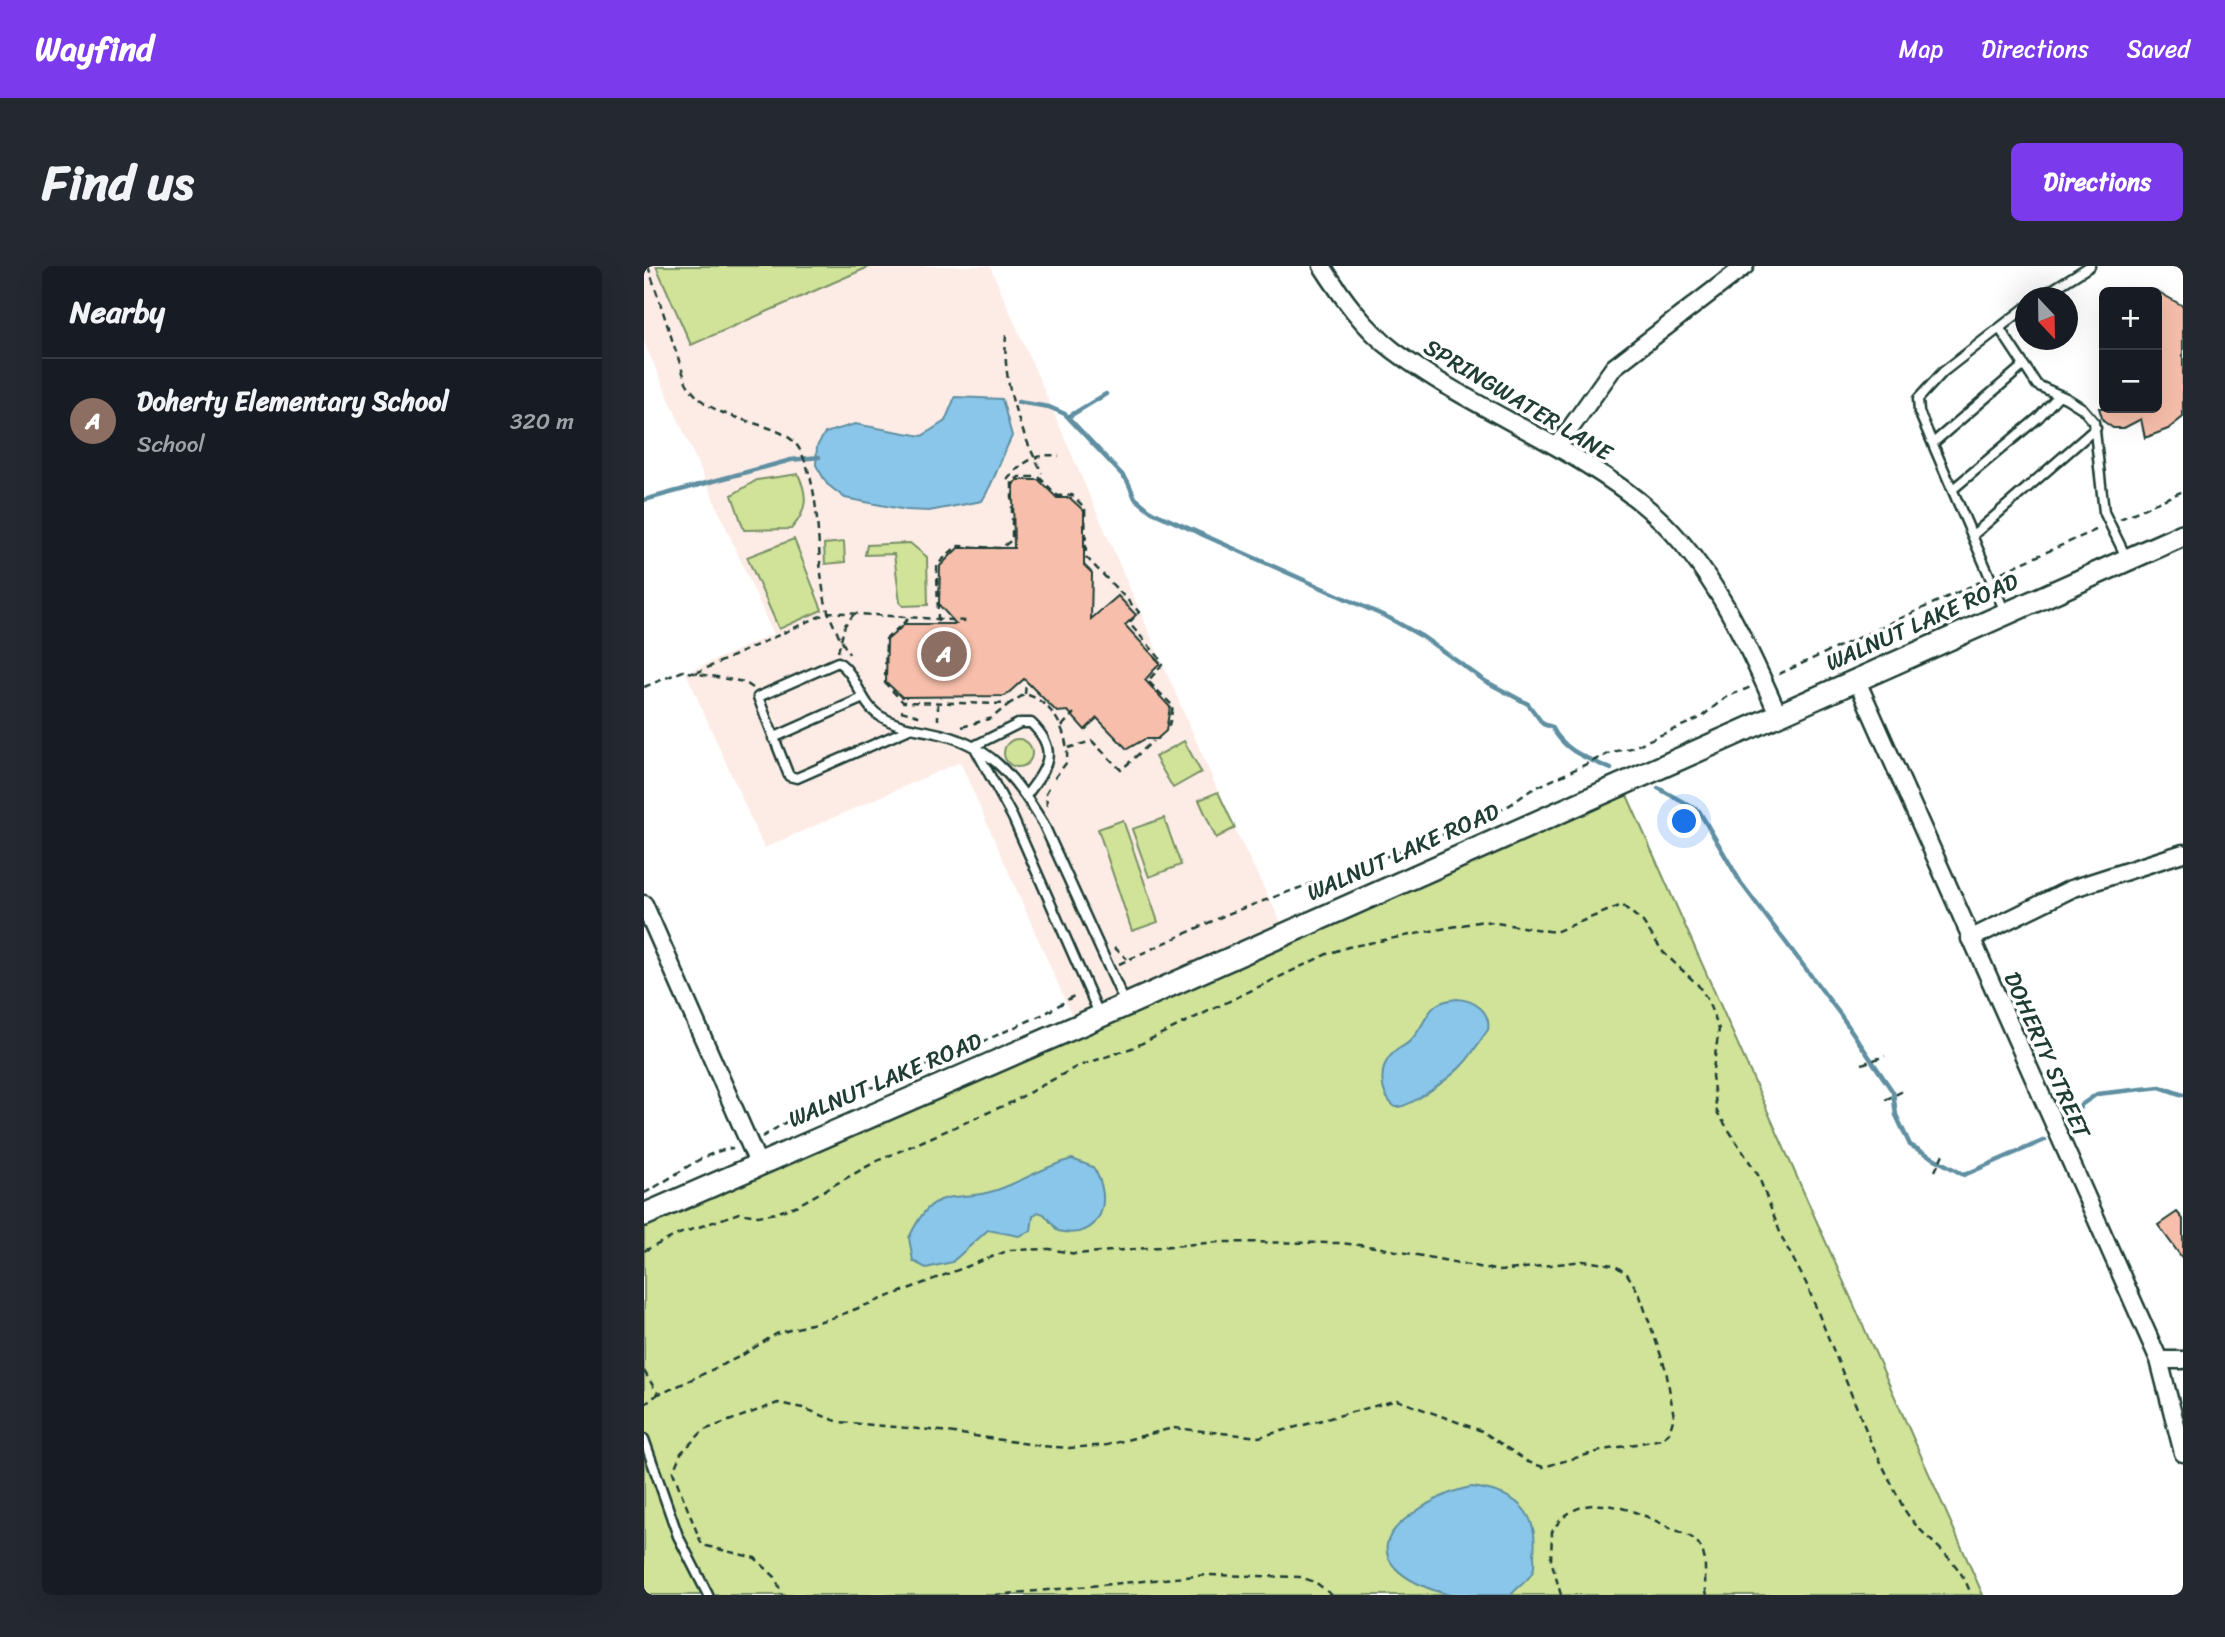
<!DOCTYPE html>
<html lang="en">
<head>
<meta charset="utf-8">
<style>
  body { margin:0; font-family:Sriracha,sans-serif; background:#242831; color:#f1f3f6 }
  .controls { position:absolute; right:21px; top:21px; display:grid; overflow:hidden; border-radius:10px; box-shadow:0 7px 28px #0002 }
  .controls button { width:63px; height:63px; display:grid; place-items:center; padding:0; border:0; border-bottom:2px solid #363941; background:#171b24; color:#f1f3f6; font:35px sans-serif }
  .compass { position:absolute; left:1371px; top:21px; width:63px; height:63px; border-radius:50%; background:#171b24; box-shadow:0 7px 28px #0002; rotate:158deg }
  .you { position:absolute; left:1041px; top:556px; width:24px; height:24px; margin:-18px; border:5px solid #fff; border-radius:50%; background:#1a73e8; box-shadow:0 0 0 10px #1a73e833 }
  .badge { display:grid; place-items:center; width:46px; height:46px; border-radius:50%; background:#7c3aed; color:#fff; font-size:23px; font-weight:700 }
  .pin { position:absolute; translate:-50% -50%; border:4px solid #fff; box-shadow:0 2px 7px #0006 }
  .list { margin:0; padding:0; list-style:none }
  h2 { display:flex; justify-content:space-between; align-items:center; height:91px; margin:0; padding:0 28px; font-size:30px }
  h2 small { font-size:23px; font-weight:400; color:#9ea1a6 }
  .list li { display:grid; grid-template-columns:46px 1fr auto; gap:21px; align-items:center; box-sizing:border-box; height:126px; padding:0 28px; border-top:2px solid #363941 }
  .list b { display:block; font-size:26px; white-space:nowrap }
  .list p { margin:0; font-size:23px; white-space:nowrap; color:#9ea1a6 }
  .list em { font-size:23px; font-style:normal; color:#9ea1a6 }
  .map { position:relative; flex:none; width:1539px; height:1329px; overflow:hidden; border-radius:10px }
  header { display:flex; align-items:center; gap:42px; box-sizing:border-box; height:98px; padding:0 35px; background:#7c3aed; color:#fff }
  header strong { font-size:33px }
  nav { display:flex; gap:38px; margin-inline-start:auto; font-size:24px }
  .intro { display:flex; align-items:center; justify-content:space-between; box-sizing:border-box; height:168px; padding:0 42px }
  h1 { margin:0; font-size:49px }
  .button { padding:18px 32px; border-radius:10px; background:#7c3aed; color:#fff; font-size:24px; font-weight:700 }
  main { display:flex; gap:42px; padding:0 42px }
  aside { flex:1; background:#171b24; border-radius:10px; box-shadow:0 7px 28px #0002 }
  .map>svg:first-child { display:block }
</style>
</head>
<body>
<header>
<strong>Wayfind</strong>
<nav><a>Map</a><a>Directions</a><a>Saved</a></nav>
</header>
<div class="intro"><h1>Find us</h1><a class="button">Directions</a></div>
<main>
<aside>
<h2>Nearby<small></small></h2>
<ul class="list">
<li><span class="badge" style="background:#8d6e63">A</span><div><b>Doherty Elementary School</b><p>School</p></div><em>320 m</em></li>
</ul>
</aside>
<div class="map">
<svg width="1539" height="1329" viewBox="0 0 1539 1329">
  <rect width="100%" height="100%" fill="#fff"/>
  <filter id="ink" filterUnits="userSpaceOnUse"><feTurbulence type="fractalNoise" baseFrequency=".0143" numOctaves="2"/><feDisplacementMap in="SourceGraphic" scale="14" xChannelSelector="R" yChannelSelector="G"/><feConvolveMatrix kernelMatrix="1 2 1 2 8 2 1 2 1" color-interpolation-filters="sRGB"/></filter>
  <g filter="url(#ink)">
    <path fill="#fdece6" d="M0,0H346L590,562L642,666L432,759L316,496L120,582L42,407L129,368L0,76Z"/>
    <path fill="#d0e398" stroke="#789066" stroke-width="2" d="M12,0H227L47,79Z
      M154,208C164,229 164,245 147,263L100,264L88,229L113,214Z
      M150,273L178,344L135,363L103,291Z
      M200,276L201,296L181,298L180,278Z
      M266,277L283,291L284,339L259,340L256,337L250,288L221,289L223,279Z
      M360 487a14 14 0 1 1 28 0a14 14 0 1 1-28 0Z
      M540,475L557,506L529,522L511,491Z
      M978,518L1339,1329H0V953Z
      M574,526L591,562L572,572L555,534Z
      M520,552L537,599L505,611L488,563Z
      M479,554L514,656L488,665L454,563Z"/>
    <path fill="#8ac6e9" stroke="#5f8fa1" stroke-width="2" d="M311,131L358,133L368,170C357,192 351,214 338,235L285,245L262,244L201,232L183,218L172,199L173,180L181,167L211,158L278,170L301,155Z
      M813,733C830,734 847,745 844,764C836,774 829,787 821,796C811,808 766,843 751,841C735,828 734,801 749,787C754,782 762,780 767,774C786,754 780,736 813,733Z
      M428,893L449,901C470,932 458,976 414,965L400,948L394,946L389,950L387,965L375,970L344,964L308,996L282,1002L269,995L265,972C291,915 309,939 353,924C379,915 401,900 428,893Z
      M828,1221C870,1226 895,1244 890,1288C890,1293 891,1300 889,1305C886,1314 873,1321 867,1329C848,1329 825,1329 807,1329C766,1320 712,1290 764,1251C783,1237 804,1225 828,1221Z"/>
    <g fill="none" stroke-linecap="round" stroke-linejoin="round">
      <path stroke="#5f8fa1" stroke-width="4.5" d="M374,136L405,141L421,148L483,214L491,232L508,246L745,352L779,371L841,415L884,438L899,458L908,461C921,486 943,492 967,503
        M424,151L462,128
        M0,234L147,194L175,191
        M1014,522L1055,545L1097,617L1196,748L1249,826L1252,849L1266,879L1320,909L1401,874
        M1430,859L1437,839L1453,828L1516,821L1539,829"/>
    </g>
    <path fill="#f7bfab" stroke="#1f3d34" stroke-width="2" d="M1513,25L1539,40V151L1524,163L1501,172L1497,153L1480,162H1469L1459,155L1455,142H1513Z
      M374,214H395L413,232H426L440,245V299L448,307L447,353L474,330L492,349L481,359L516,397L501,414L526,441L522,465L513,473H501L483,483L453,452L441,464L424,445L413,446L380,413L361,430L258,431L242,416L243,374L261,358H312L295,339L296,300L314,282H370L369,229L370,217Z
      M1533,946L1539,953V993L1514,959Z"/>
    <g fill="none" stroke-linecap="round" stroke-linejoin="round">
      <defs>
        <path id="lane" d="M1395,32L1446,0
          M1356,63L1393,119L1422,132L1438,142L1450,156L1460,246L1482,291
          M1289,177L1379,100
          M1309,223L1395,151L1415,129
          M1329,269L1452,162
          M1361,346L1275,146L1274,133L1299,106L1381,42
          M263,464L153,512L145,510L114,431L194,396C213,408 216,438 236,450C254,461 268,462 287,466C345,477 369,509 399,557L481,737
          M129,472L219,432
          M330,480L369,552L456,750
          M330,480L376,457H387C416,485 403,502 382,530
          M0,1173L34,1270L64,1329"/>
        <path id="street" d="M678,0C698,31 720,62 749,84C831,146 932,179 1009,247C1068,300 1103,377 1134,448
          M913,181L970,101L1101,0
          M1213,415L1515,1094L1539,1187
          M0,638L114,897
          M1326,673L1427,623L1539,587
          M1515,1094H1539"/>
        <path id="secondary" d="M0,949L482,739L1539,269"/>
      </defs>
      <use href="#lane" stroke="#1f3d34" stroke-width="13"/>
      <use href="#street" stroke="#1f3d34" stroke-width="21"/>
      <use href="#secondary" stroke="#1f3d34" stroke-width="26"/>
      <path stroke="#1f3d34" stroke-width="2.5" stroke-dasharray="7 5" stroke-linecap="butt" d="M4,0L42,116C69,164 140,149 157,186C179,232 171,286 181,334C185,353 196,372 205,388
        M362,69C358,119 376,163 398,207
        M363,214C378,197 391,186 415,190
        M1476,253L1539,225
        M1358,306L1454,263
        M264,353L242,373L241,417L259,436L365,438L381,428C410,436 425,468 423,496L409,514
        M294,355L293,299L313,280L357,282L368,274V216L375,211H395L414,230L428,229L441,242L442,291L495,346L485,357L514,390L518,399L504,415L529,440L524,465
        M194,386L201,359L210,348
        M52,407L185,346L323,355
        M1135,408L1336,316
        M0,421L39,405L100,416L109,422
        M381,428L382,417
        M294,437V454
        M257,445L278,451
        M418,460L430,447
        M318,461L348,452L365,438
        M424,482L448,475L477,504L509,475
        M403,540L402,527L406,520
        M470,681L483,693
        M475,698L586,647L774,579L829,556L866,539L887,524L968,486L987,482L1056,452L1082,431L1107,421
        M1218,798L1241,790
        M1241,834L1261,824
        M118,871L163,843L244,816L320,784L402,747L433,728
        M1291,905L1300,886
        M0,927C31,912 55,887 89,882
        M0,985L35,968L95,947L114,950L132,947L154,939L233,895L366,837L432,801L488,782L683,688L704,681L839,655L911,666L978,639L999,656L1019,686L1054,719L1063,733L1075,763L1068,810L1073,846L1114,909L1139,974L1162,1017L1226,1174L1260,1243C1280,1276 1314,1288 1327,1329
        M0,1105L14,1128L21,1126L97,1090L132,1068L191,1051L366,984L406,983L432,988L576,976L696,977L732,981L856,1005L939,995L970,999L983,1008L995,1027L1022,1104L1030,1151L1025,1167L1018,1173L960,1184L899,1201L884,1196L838,1165L753,1134L615,1171L529,1162L463,1179L425,1182L398,1180L297,1165L195,1156L159,1142L134,1137L60,1164L37,1187L29,1206L58,1279L111,1292L131,1311L138,1329
        M0,1139L14,1128
        M351,1329L563,1309L656,1311L671,1316L688,1329
        M917,1329L907,1294L908,1266C934,1220 988,1242 1024,1261C1033,1265 1047,1269 1053,1276C1066,1291 1058,1312 1063,1329"/>
      <use href="#lane" stroke="#fff" stroke-width="8"/>
      <use href="#street" stroke="#fff" stroke-width="16"/>
      <use href="#secondary" stroke="#fff" stroke-width="21"/>
    </g>
  </g>
  <g text-anchor="middle" dominant-baseline="central" stroke-width="7" stroke-linejoin="round" paint-order="stroke">
    <g font-size="23" fill="#1f3d34" stroke="#fff">
      <text transform="translate(874 134) rotate(31)">SPRINGWATER LANE</text>
      <text transform="translate(1278 356) rotate(-24)">WALNUT LAKE ROAD</text>
      <text transform="translate(759 586) rotate(-24)">WALNUT LAKE ROAD</text>
      <text transform="translate(1403 789) rotate(66)">DOHERTY STREET</text>
      <text transform="translate(241 814) rotate(-23)">WALNUT LAKE ROAD</text>
    </g>
  </g>
</svg>
<div class="controls">
<button>+</button>
<button>−</button>
</div>
<svg class="compass" viewBox="-18 -18 36 36"><path d="M0-13l5 13h-10z" fill="#e53935"/><path d="M0 13l5-13h-10z" fill="#9ea1a6"/></svg>
<div class="you"></div>
<div class="pin badge" style="left:300px;top:388px;background:#8d6e63">A</div>
</div>
</main>
</body>
</html>
